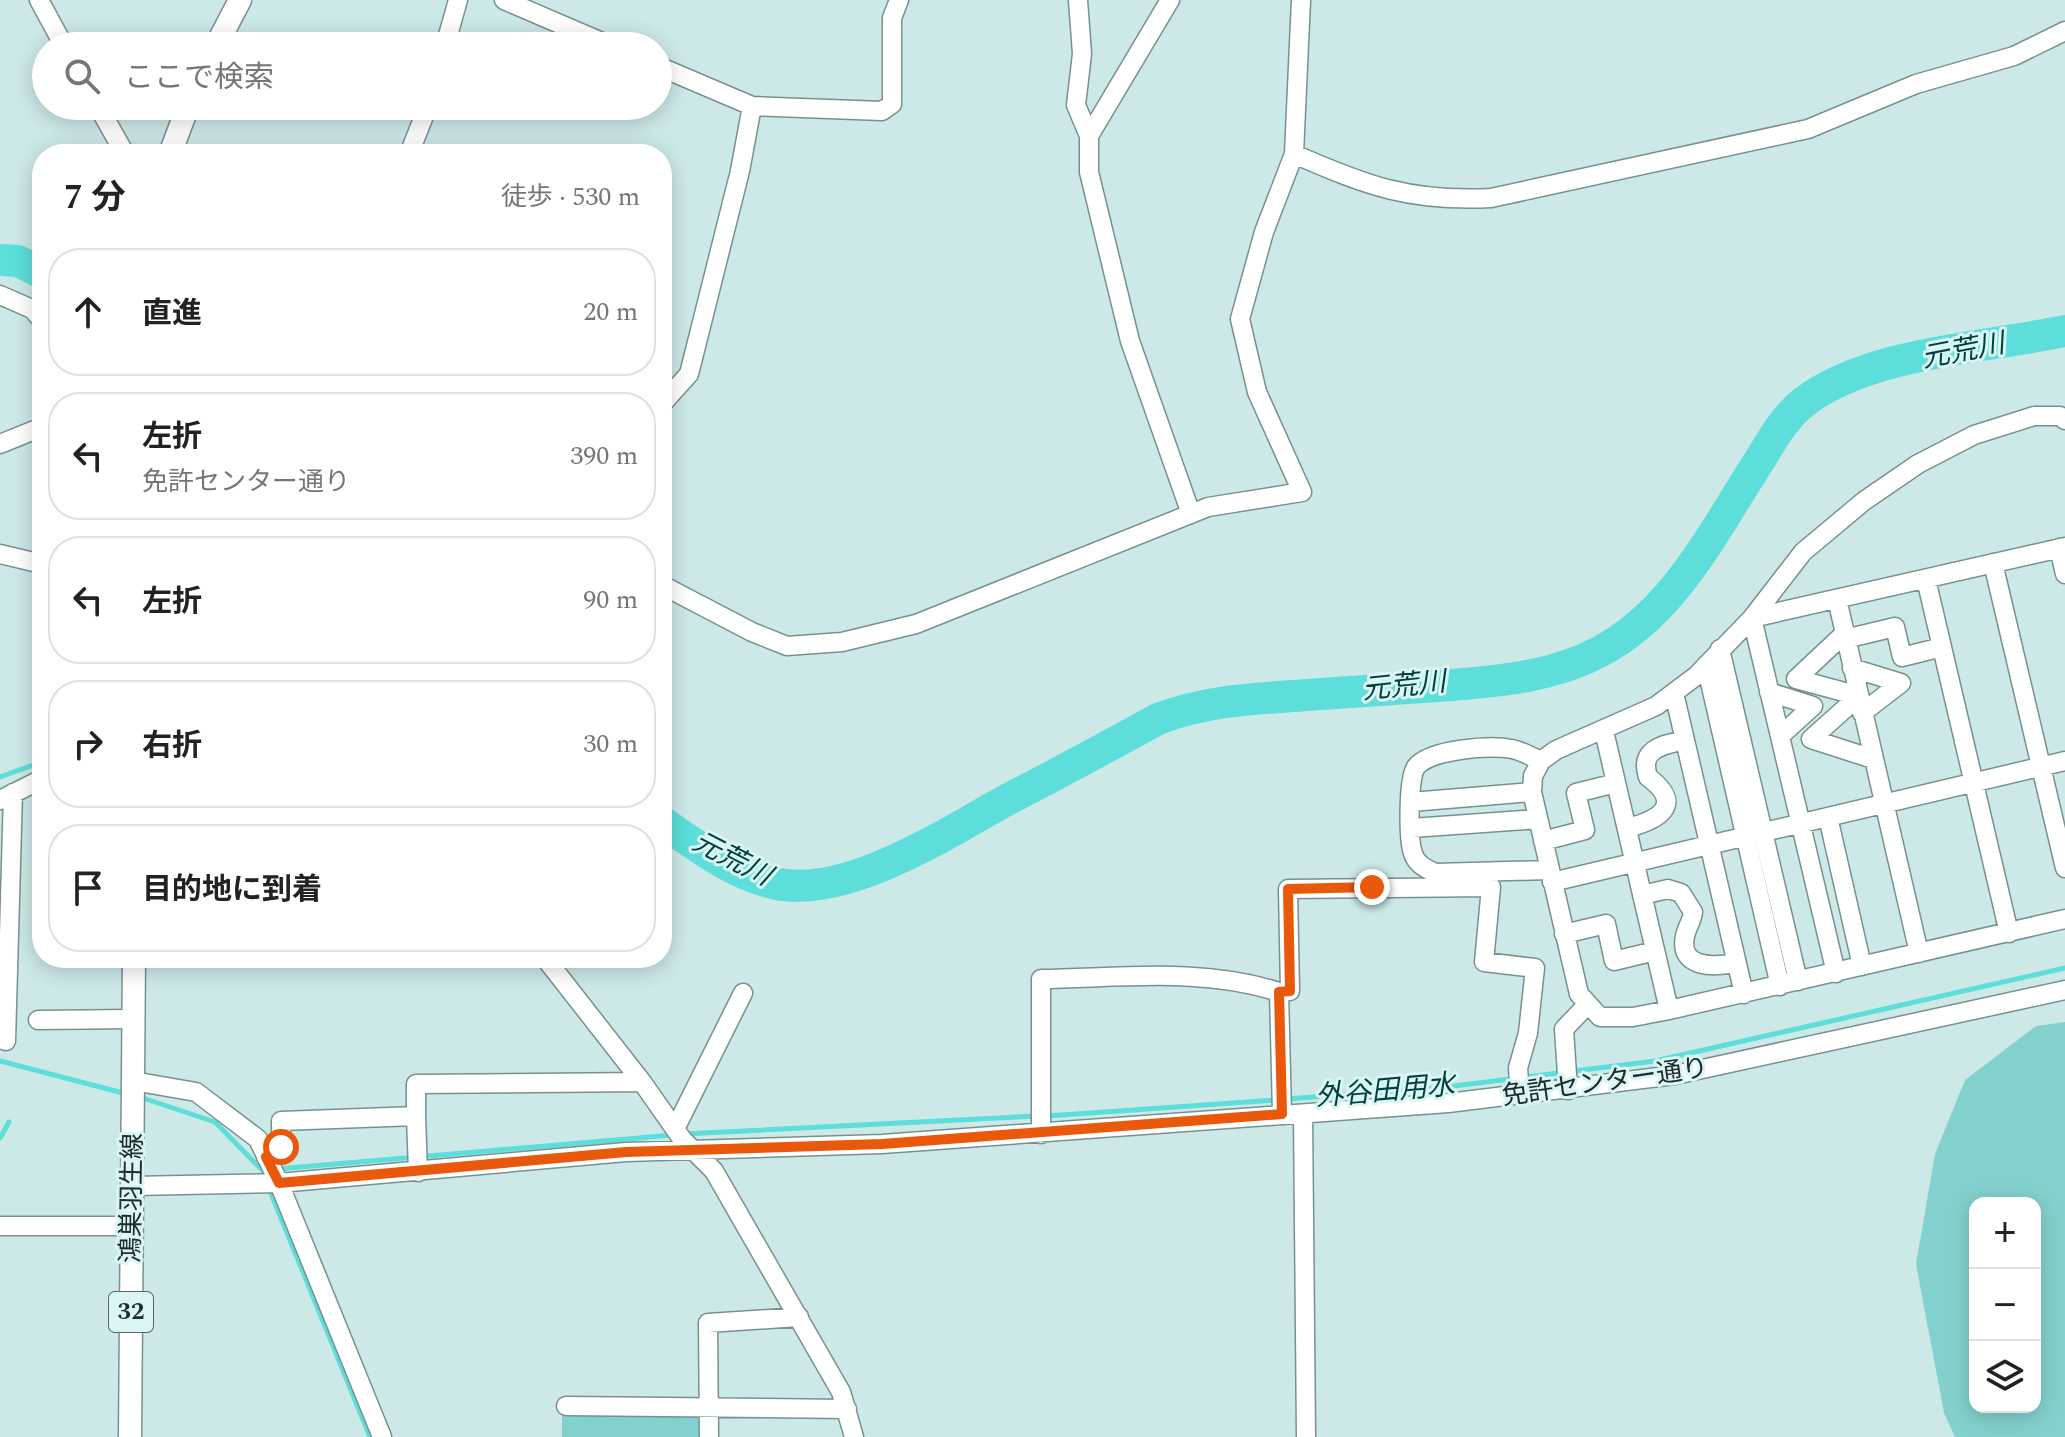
<!DOCTYPE html>
<html lang="ja">
<head>
<meta charset="utf-8">
<style>
  body { margin:0; font-family:Spectral,"Noto Sans JP",serif; background:#f6f6f6; color:#222 }
  .controls { position:absolute; right:24px; bottom:24px; display:grid; overflow:hidden; border-radius:16px; box-shadow:0 4px 20px #0003 }
  .controls button { width:72px; height:72px; display:grid; place-items:center; padding:0; border:0; border-bottom:2px solid #e0e0e0; background:#fff; color:#222; font:40px sans-serif }
  .stop { position:absolute; width:24px; height:24px; margin:-18px; border:6px solid #ea580c; border-radius:50%; background:#fff }
  .stop.end { background:#ea580c; border-color:#fff; box-shadow:0 2px 8px #0008 }
  .list { margin:0; padding:0; list-style:none }
  h2 { display:flex; justify-content:space-between; align-items:center; height:104px; margin:0; padding:0 32px; font-size:34px }
  h2 small { font-size:26px; font-weight:400; color:#767676 }
  .list li { display:grid; grid-template-columns:52px 1fr auto; gap:24px; align-items:center; box-sizing:border-box; height:128px; margin:0 16px 16px; padding:0 16px; border:2px solid #e0e0e0; border-radius:32px }
  .list b { display:block; font-size:30px; white-space:nowrap }
  .list p { margin:0; font-size:26px; white-space:nowrap; color:#767676 }
  .list em { font-size:26px; font-style:normal; color:#767676 }
  .icon { flex:none; width:44px; height:44px; fill:none; stroke:currentColor; stroke-width:2; stroke-linecap:round; stroke-linejoin:round }
  .map { position:relative; flex:none; width:2065px; height:1437px; overflow:hidden }
  .search { position:absolute; background:#fff; box-shadow:0 4px 20px #0003; left:32px; top:32px; width:640px; height:88px; display:flex; align-items:center; gap:20px; box-sizing:border-box; padding:0 28px; border-radius:44px; color:#767676; font-size:30px }
  .panel { position:absolute; background:#fff; box-shadow:0 4px 20px #0003; left:32px; top:144px; width:640px; height:824px; border-radius:32px }
  .map>svg:first-child { display:block }
</style>
</head>
<body>
<div class="map">
<svg width="2065" height="1437" viewBox="0 0 2065 1437">
  <rect width="100%" height="100%" fill="#cce9e7"/>
  <path fill="#83d1ce" fill-rule="evenodd" d="M2065,1022V1437H1955L1944,1413L1916,1264L1935,1154L1965,1080L2036,1026ZM1975,1203H2035V1407H1975Z
    M562,1406L709,1408V1437H562Z"/>
  <g fill="none" stroke-linecap="round" stroke-linejoin="round">
    <path stroke="#5ddeda" stroke-width="5" d="M0,777L42,762
      M0,1061L127,1094
      M140,1097L215,1122L264,1172
      M1286,1099L1438,1088L1655,1061L2065,968
      M1047,1116L1276,1100
      M683,1134L1037,1116
      M0,1138L9,1122
      M277,1169L673,1135
      M268,1186L370,1437"/>
    <path stroke="#5ddeda" stroke-width="32" d="M0,260L18,261L42,273
      M662,822C696,845 732,874 773,883C844,900 944,835 1003,802C1055,775 1107,747 1158,719C1207,700 1255,699 1307,695C1355,692 1404,688 1452,685C1502,681 1554,676 1599,652C1672,614 1711,536 1754,469C1769,446 1782,419 1804,402C1869,352 1985,348 2065,331"/>
    <defs>
      <path id="minor" d="M39,0L64,46
        M504,0L611,46
        M1078,0L1082,54L1076,105L1089,136
        M1170,0L1089,136V172L1130,341L1191,514
        M445,46L458,0
        M658,66L752,106L882,111L892,104V18L899,0
        M98,106L125,154
        M409,154L428,106
        M1294,154C1367,186 1410,202 1491,198L1808,129L1916,84L2014,56L2065,31
        M0,295L32,309L42,320
        M662,404L689,374L740,171L752,106
        M2065,420L2060,416H2034L1974,435L1918,464L1864,501L1803,552L1752,618L1696,676L1656,706L1556,750L1541,761L1533,776L1532,792L1579,994L1600,1017H1633L1669,1010L2065,919
        M0,444L37,429L42,434
        M2059,548L2065,574
        M0,554L42,564
        M1993,563L2065,868
        M1926,579L2009,933
        M662,585L752,632L787,646L842,642L916,624L1208,507L1302,492L1257,392L1240,319L1264,232L1294,154L1301,0
        M1837,599L1919,953
        M1844,634L1796,679L1859,696
        M1845,639L1895,627L1902,657L1942,647
        M1720,649L1798,981
        M1706,665L1780,986
        M1852,668L1901,683L1862,713
        M1769,692L1813,706L1780,736
        M1674,693L1744,994
        M1859,696L1811,739L1873,759
        M1604,731L1669,1010
        M1541,761C1532,757 1522,751 1512,749C1491,745 1430,749 1416,767C1408,778 1408,839 1413,853C1416,864 1425,868 1435,873L1549,870
        M0,800L42,779
        M1411,802L1532,792
        M1828,817L1862,966
        M1412,828L1538,819
        M1627,828C1659,820 1685,805 1648,777C1639,749 1662,745 1685,740
        M1543,841L1585,830L1576,793L1616,783
        M1552,882L2065,761
        M1642,895L1668,889L1681,893L1693,912C1692,921 1687,927 1685,936C1678,969 1715,967 1735,963
        M1564,934L1606,924L1614,961L1655,951
        M545,958L642,1082L682,1139L714,1171L841,1392L854,1437
        M1836,973L1752,618L2065,547
        M1279,992L1290,991L1288,889L1491,887L1484,962L1535,968L1528,1033L1518,1068L1520,1094
        M38,1020L134,1019
        M0,1039L6,1041L13,793
        M133,1081L196,1092L258,1139L279,1183L382,1437
        M1568,1090L1564,1029L1586,1006
        M1303,1114L1306,1437
        M416,1116L418,1172
        M676,1127L743,993
        M1041,1134V979C1120,978 1202,967 1279,992L1282,1114
        M266,1157L281,1147V1121L416,1116V1084L642,1082
        M133,1186L279,1183L626,1152L882,1144L1448,1103L1675,1075L2065,990
        M0,1226H132
        M566,1406L847,1409
        M709,1437L708,1323L799,1317"/>
      <path id="major" d="M216,46L240,0
        M170,154L188,106
        M130,1437L134,958"/>
    </defs>
    <use href="#minor" stroke="#779190" stroke-width="21"/>
    <use href="#major" stroke="#779190" stroke-width="25"/>
    <use href="#minor" stroke="#fff" stroke-width="18"/>
    <use href="#major" stroke="#fff" stroke-width="22"/>
  </g>
  <g fill="none" stroke-linecap="round" stroke-linejoin="round">
    <path stroke="#ea580c" stroke-width="10" d="M281,1147L266,1157L279,1183L626,1152L882,1144L1282,1114L1279,992L1290,991L1288,889L1372,887"/>
  </g>
  <g text-anchor="middle" dominant-baseline="central" stroke-width="6" stroke-linejoin="round" paint-order="stroke">
    <rect fill="#d9f6f5" stroke="#586868" stroke-width="2" x="109" y="1292" width="44" height="40" rx="6"/>
    <g font-size="24" font-weight="bold" fill="#202b2b">
      <text x="131" y="1312">32</text>
    </g>
    <g font-size="26" fill="#202b2b" stroke="#d9f6f5">
      <text transform="translate(1605 1082) rotate(-8)">免許センター通り</text>
      <text transform="translate(132 1198) rotate(-89)">鴻巣羽生線</text>
    </g>
    <g font-size="28" font-style="italic" fill="#003e3d" stroke="#d9f6f5">
      <text transform="translate(1963 351) rotate(-11)">元荒川</text>
      <text transform="translate(1404 686) rotate(-6)">元荒川</text>
      <text transform="translate(732 859) rotate(27)">元荒川</text>
      <text transform="translate(1385 1091) rotate(-5)">外谷田用水</text>
    </g>
  </g>
</svg>
<div class="controls">
<button>+</button>
<button>−</button>
<button><svg class="icon" aria-label="layers" viewBox="0 0 24 24"><path d="M12 4l9 5-9 5-9-5zM3 14l9 5 9-5"/></svg></button>
</div>
<div class="stop" style="left:281px;top:1147px"></div>
<div class="stop end" style="left:1372px;top:887px"></div>
<div class="search"><svg class="icon" aria-label="search" viewBox="0 0 24 24"><circle cx="10" cy="10" r="6"/><path d="M15 15l6 6"/></svg>ここで検索</div>
<section class="panel">
<h2>7 分<small>徒歩 · 530 m</small></h2>
<ul class="list">
<li><svg class="icon" aria-label="ahead" viewBox="0 0 24 24"><path d="M12 20V5M6 11l6-6 6 6"/></svg><div><b>直進</b></div><em>20 m</em></li>
<li><svg class="icon" aria-label="left" viewBox="0 0 24 24"><path d="M17 20v-9H6M10 6l-5 5 5 5"/></svg><div><b>左折</b><p>免許センター通り</p></div><em>390 m</em></li>
<li><svg class="icon" aria-label="left" viewBox="0 0 24 24"><path d="M17 20v-9H6M10 6l-5 5 5 5"/></svg><div><b>左折</b></div><em>90 m</em></li>
<li><svg class="icon" aria-label="right" viewBox="0 0 24 24"><path d="M7 20v-9h11M14 6l5 5-5 5"/></svg><div><b>右折</b></div><em>30 m</em></li>
<li><svg class="icon" aria-label="arrive" viewBox="0 0 24 24"><path d="M6 21V4h12l-3 4 3 4H6"/></svg><div><b>目的地に到着</b></div></li>
</ul>
</section>
</div>
</body>
</html>
